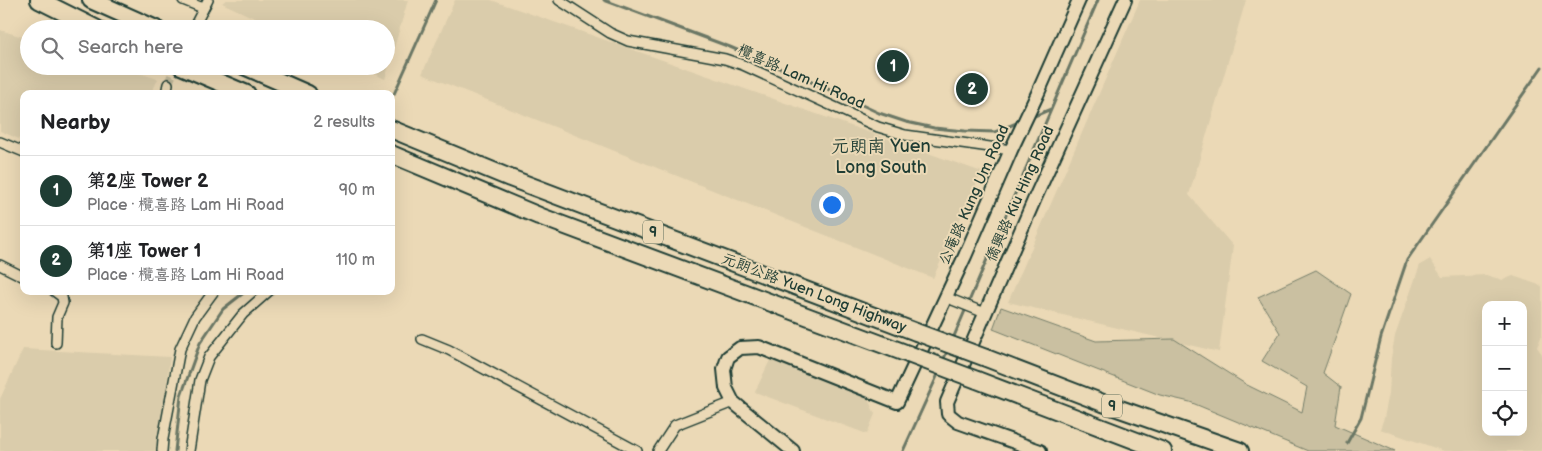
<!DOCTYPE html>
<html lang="en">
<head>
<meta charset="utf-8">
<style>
  body { margin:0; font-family:"Balsamiq Sans","LXGW WenKai TC",sans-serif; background:#f2f2f2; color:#202124 }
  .controls { position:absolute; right:15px; bottom:15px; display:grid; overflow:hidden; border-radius:10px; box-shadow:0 5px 20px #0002 }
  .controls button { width:45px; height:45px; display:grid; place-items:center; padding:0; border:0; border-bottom:1px solid #e0e0e0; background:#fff; color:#202124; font:25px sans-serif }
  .you { position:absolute; left:831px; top:204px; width:18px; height:18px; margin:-12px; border:4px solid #fff; border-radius:50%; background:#1a73e8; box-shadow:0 0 0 8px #1a73e833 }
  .badge { display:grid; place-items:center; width:32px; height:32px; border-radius:50%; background:#1f3d34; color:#fff; font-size:16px; font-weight:700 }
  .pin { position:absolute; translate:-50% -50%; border:2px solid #fff; box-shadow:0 1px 5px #0006 }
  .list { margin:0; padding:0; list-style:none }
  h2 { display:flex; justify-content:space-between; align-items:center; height:65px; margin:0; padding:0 20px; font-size:21px }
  h2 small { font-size:16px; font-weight:400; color:#757577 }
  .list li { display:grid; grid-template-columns:32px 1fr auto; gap:15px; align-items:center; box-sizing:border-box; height:70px; padding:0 20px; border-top:1px solid #e0e0e0 }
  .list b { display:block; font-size:19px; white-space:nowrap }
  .list p { margin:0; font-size:16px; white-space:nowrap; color:#757577 }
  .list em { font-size:16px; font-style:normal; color:#757577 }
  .icon { flex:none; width:28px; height:28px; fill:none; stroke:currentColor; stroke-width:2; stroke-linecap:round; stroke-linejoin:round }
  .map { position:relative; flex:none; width:1542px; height:451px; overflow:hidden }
  .search { position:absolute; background:#fff; box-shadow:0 5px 20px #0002; left:20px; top:20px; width:375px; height:55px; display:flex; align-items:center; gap:12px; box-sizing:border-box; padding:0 18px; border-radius:28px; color:#757577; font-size:19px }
  .panel { position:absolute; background:#fff; box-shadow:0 5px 20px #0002; left:20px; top:90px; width:375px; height:205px; border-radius:10px }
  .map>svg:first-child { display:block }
</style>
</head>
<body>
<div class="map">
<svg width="1542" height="451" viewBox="0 0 1542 451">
  <rect width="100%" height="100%" fill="#ebd9b6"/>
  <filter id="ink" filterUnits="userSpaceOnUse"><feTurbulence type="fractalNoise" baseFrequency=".02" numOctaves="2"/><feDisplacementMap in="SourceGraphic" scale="10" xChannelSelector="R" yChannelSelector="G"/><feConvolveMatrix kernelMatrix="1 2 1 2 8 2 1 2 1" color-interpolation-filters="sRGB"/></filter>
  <g filter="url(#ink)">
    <path fill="#daccab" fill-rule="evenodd" d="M226,0H408L385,79L359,66H386V29H278L222,3Z
      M455,0H491L982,172L933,278L422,74Z
      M1140,0H1246L1189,195L1233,246L1219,352L1008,302Z
      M0,30L29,39V66H116L158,79L151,94H24V141L0,131Z
      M1430,259L1442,277L1486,275L1503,280L1513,276L1542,286V335L1537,347L1542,354V451H1444L1380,429L1384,418L1389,393L1391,358L1395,336L1420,265ZM1486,305H1523V432H1486Z
      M23,349L170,357L159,451H0V399Z
      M770,360L867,397L875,414L867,434L755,392Z"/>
    <path fill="#cac0a1" stroke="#747e6a" d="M1316,270L1351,294L1323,373L1341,387L1335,425L1395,451H1308L1190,402L1160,395L993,329L1001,307L1096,341L1174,339L1247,385L1302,412L1307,387L1262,361L1280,333L1258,297Z"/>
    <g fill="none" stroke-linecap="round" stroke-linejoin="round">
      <path stroke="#6b7765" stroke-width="3" d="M604,0L730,47L830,90L879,113L906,122L934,128L965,131L995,132L1019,122
        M394,94L436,0
        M1032,117L1051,109
        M952,341L1098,0
        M943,361L948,349
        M1347,443L1361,418L1381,337L1407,260L1542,67
        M175,451L181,396L200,343L223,309L246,291
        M903,451L939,372"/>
      <path stroke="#c2ba9c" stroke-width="9" stroke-dasharray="9 4.5" stroke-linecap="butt" d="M168,84L176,66"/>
      <defs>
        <path id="street" d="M183,0L203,8
          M559,0L610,33L628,41L725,59L743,65L878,127L905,135L1011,150
          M196,23L208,0
          M166,94L168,84
          M0,142L24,152
          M0,265L24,277
          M54,291L62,297L63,303L57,317L56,343
          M945,297L985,313
          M422,339L449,350L637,451
          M162,451L163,439L180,349L195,317L214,291
          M189,451L200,380L209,357L243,314L269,291
          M658,451L675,425L733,402"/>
        <path id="secondary" d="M793,451L733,402L726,388L724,369L728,357L740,348L759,347L897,402L965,256L1011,150L1037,95L1079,0
          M1040,451L958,422L948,414L947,402L1035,198L1125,0"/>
        <path id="highway" d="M39,0L97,29
          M91,0L156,29
          M181,66L247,94
          M244,66L308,94
          M391,129L510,178L916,332
          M391,154L539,216L908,354
          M986,358L1103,403L1240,451
          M977,380L1163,451"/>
      </defs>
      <use href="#street" stroke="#1f3d34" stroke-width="12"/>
      <use href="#secondary" stroke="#1f3d34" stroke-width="16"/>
      <use href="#highway" stroke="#1f3d34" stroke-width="20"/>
      <use href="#street" stroke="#ebd9b6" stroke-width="9"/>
      <use href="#secondary" stroke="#ebd9b6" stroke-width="12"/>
      <use href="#highway" stroke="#ebd9b6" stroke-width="16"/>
      <defs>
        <path id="highway-bridge" d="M916,332L986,358
          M908,354L977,380"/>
      </defs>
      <use href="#highway-bridge" stroke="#1f3d34" stroke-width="20" stroke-linecap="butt"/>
      <use href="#highway-bridge" stroke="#ebd9b6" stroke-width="16"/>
    </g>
  </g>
  <g text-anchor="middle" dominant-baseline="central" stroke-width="4" stroke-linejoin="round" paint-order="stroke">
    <g fill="#ebd9b6" stroke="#5c6c5b" stroke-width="1">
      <rect x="643" y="220.5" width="20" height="23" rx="4"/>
      <rect x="1102" y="394.5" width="20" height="23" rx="4"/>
    </g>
    <g font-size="14" font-weight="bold" fill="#1f3d34">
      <text x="653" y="232">9</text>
      <text x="1112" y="406">9</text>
    </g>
    <g font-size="15" fill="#1f3d34" stroke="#ebd9b6">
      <text transform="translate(801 77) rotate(24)">欖喜路 Lam Hi Road</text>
      <text transform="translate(1020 194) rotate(-66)">僑興路 Kiu Hing Road</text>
      <text transform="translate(974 195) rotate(-66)">公庵路 Kung Um Road</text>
      <text transform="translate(814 293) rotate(21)">元朗公路 Yuen Long Highway</text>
    </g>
    <g font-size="18" fill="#1f3d34" stroke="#ebd9b6">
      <text x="881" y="146">元朗南 Yuen<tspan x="881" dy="21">Long South</tspan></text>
    </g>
  </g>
</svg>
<div class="controls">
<button>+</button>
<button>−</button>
<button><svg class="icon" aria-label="locate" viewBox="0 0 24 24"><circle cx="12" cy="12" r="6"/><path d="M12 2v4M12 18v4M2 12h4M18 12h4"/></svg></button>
</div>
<div class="you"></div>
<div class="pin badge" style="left:893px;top:66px">1</div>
<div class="pin badge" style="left:972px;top:89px">2</div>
<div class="search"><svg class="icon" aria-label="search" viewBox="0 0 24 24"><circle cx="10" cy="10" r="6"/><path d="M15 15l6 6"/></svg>Search here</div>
<section class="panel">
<h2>Nearby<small>2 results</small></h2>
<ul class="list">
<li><span class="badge">1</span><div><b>第2座 Tower 2</b><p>Place · 欖喜路 Lam Hi Road</p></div><em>90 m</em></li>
<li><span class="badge">2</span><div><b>第1座 Tower 1</b><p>Place · 欖喜路 Lam Hi Road</p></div><em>110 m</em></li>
</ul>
</section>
</div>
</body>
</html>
